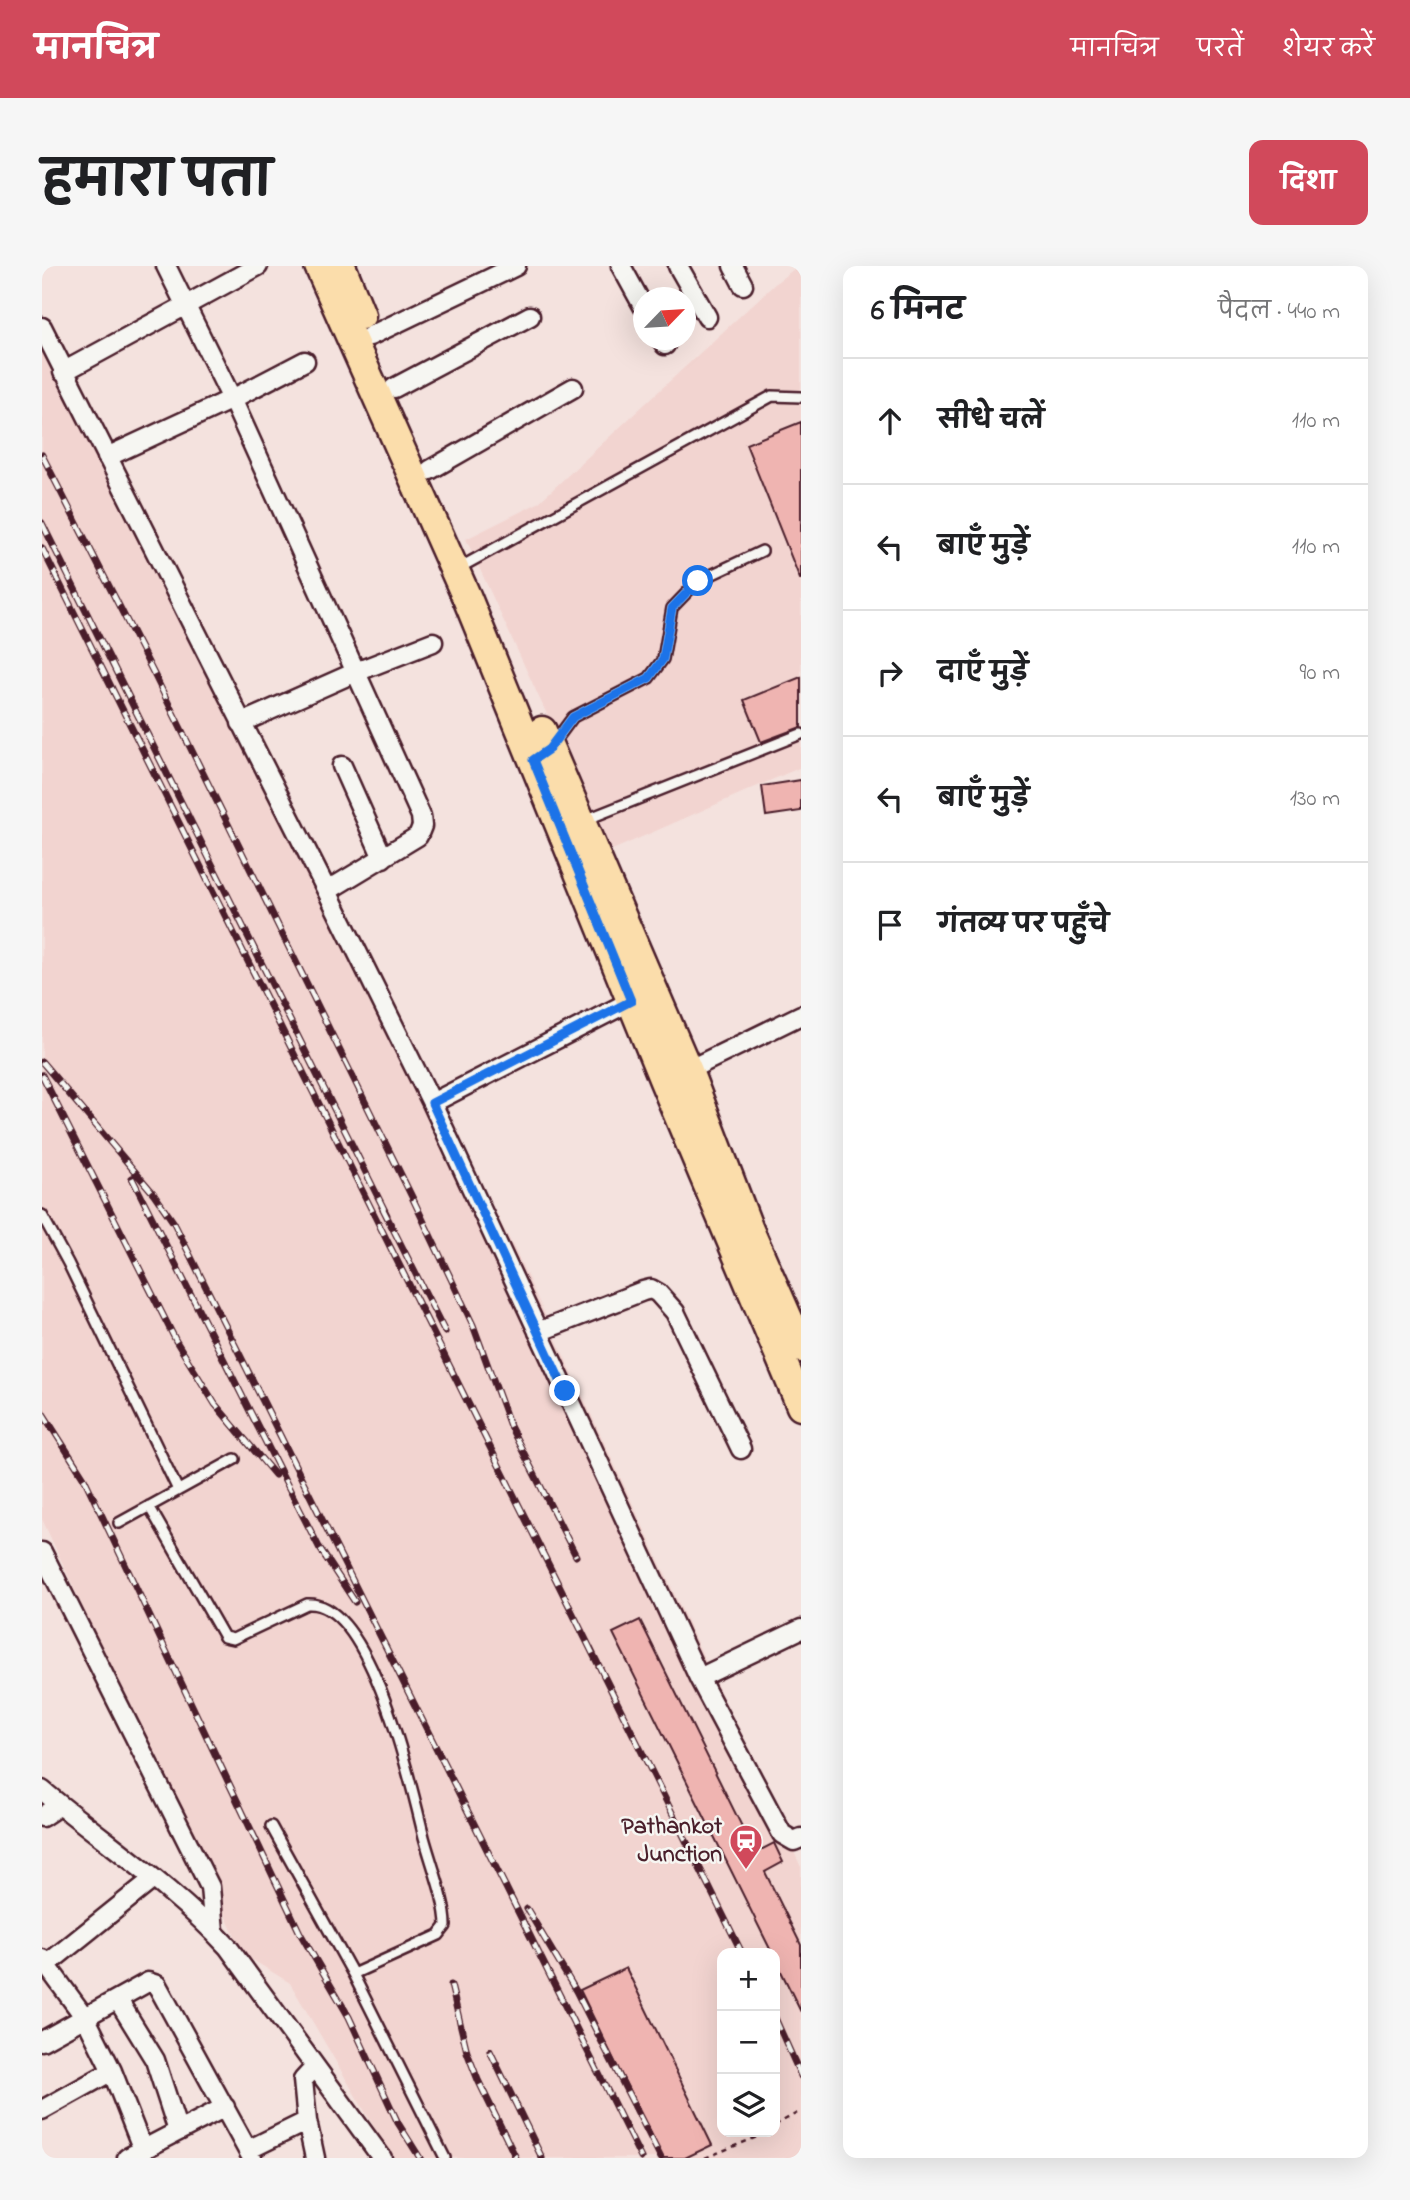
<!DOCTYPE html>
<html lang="hi">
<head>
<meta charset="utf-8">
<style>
  body { margin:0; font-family:"Indie Flower","Playpen Sans Deva",sans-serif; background:#f6f6f6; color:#202124 }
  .controls { position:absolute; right:21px; bottom:21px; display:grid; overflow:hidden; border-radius:14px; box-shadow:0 7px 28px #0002 }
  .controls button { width:63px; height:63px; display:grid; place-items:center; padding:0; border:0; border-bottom:2px solid #e0e0e0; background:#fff; color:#202124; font:35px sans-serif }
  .compass { position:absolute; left:591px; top:21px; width:63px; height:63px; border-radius:50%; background:#fff; box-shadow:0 7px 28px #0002; rotate:65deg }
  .stop { position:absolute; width:21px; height:21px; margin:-16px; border:5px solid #1a73e8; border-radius:50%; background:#fff }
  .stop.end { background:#1a73e8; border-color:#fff; box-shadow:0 2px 7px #0008 }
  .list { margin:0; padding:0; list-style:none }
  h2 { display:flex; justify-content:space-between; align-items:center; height:91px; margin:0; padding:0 28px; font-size:30px }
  h2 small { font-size:23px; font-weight:400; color:#757577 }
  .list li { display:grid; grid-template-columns:46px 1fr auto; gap:21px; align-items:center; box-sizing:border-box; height:126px; padding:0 28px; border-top:2px solid #e0e0e0 }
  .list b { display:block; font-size:26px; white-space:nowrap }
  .list em { font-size:23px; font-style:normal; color:#757577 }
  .icon { flex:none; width:38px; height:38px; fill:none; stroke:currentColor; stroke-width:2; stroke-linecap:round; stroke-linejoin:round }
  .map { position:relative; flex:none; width:759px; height:1892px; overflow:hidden; border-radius:14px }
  header { display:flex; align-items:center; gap:42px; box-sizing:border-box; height:98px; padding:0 35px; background:#d1495b; color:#fff }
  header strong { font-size:33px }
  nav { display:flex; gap:38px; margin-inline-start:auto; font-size:24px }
  .intro { display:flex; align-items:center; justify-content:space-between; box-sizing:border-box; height:168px; padding:0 42px }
  h1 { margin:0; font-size:49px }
  .button { padding:18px 32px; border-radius:14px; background:#d1495b; color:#fff; font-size:24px; font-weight:700 }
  main { display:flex; gap:42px; padding:0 42px }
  aside { flex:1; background:#fff; border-radius:14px; box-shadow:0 7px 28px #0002 }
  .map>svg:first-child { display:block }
</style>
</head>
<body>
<header>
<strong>मानचित्र</strong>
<nav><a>मानचित्र</a><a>परतें</a><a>शेयर करें</a></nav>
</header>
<div class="intro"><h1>हमारा पता</h1><a class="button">दिशा</a></div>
<main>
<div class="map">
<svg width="759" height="1892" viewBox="0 0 759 1892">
  <rect width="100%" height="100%" fill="#f4e2de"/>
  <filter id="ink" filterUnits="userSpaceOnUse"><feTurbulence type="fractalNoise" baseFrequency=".0143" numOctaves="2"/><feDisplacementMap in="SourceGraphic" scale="14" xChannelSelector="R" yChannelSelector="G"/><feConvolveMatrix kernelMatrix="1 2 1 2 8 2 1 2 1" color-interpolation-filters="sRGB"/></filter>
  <g filter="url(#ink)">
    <path fill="#f2d4d0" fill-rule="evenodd" d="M756,0H759V501L568,585L424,273L496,237L735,16Z
      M0,75L197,466L473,984L759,1601V1892H350L248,1717L201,1688L0,1253ZM680,1687H733V1866H680Z"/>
    <path fill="#efb4b1" stroke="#4a1f2b" stroke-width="2" d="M759,156V313H758L704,178Z
      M759,411V461L719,476L702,434Z
      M759,514V545L724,550L720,520Z
      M598,1354L713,1587L732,1577L741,1596L723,1606L759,1679V1746L733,1693V1687H730L571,1367Z
      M584,1702L670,1879L643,1892H620L538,1724Z"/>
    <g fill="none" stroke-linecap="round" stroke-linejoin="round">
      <defs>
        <path id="lane" d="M417,302L730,130L759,131
          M511,478L531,451L607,412L621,393L630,342L656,315L720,285
          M543,554L759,468
          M0,949L26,997L136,1224
          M107,1240L182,1371L191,1373L265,1338C329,1333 370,1523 382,1571C389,1597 404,1635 404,1660L397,1669L311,1708
          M77,1257L193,1193
          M229,1560L311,1708L403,1892"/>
        <path id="street" d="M124,0L190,133L379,550L380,560L376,570L285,625
          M579,0L601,40
          M636,0L665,51
          M691,0L701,19
          M0,61L285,625L390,837L657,1412L740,1568L752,1575L759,1572
          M328,70L474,0
          M620,74L623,79
          M21,106L216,0
          M352,122L488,50
          M65,191L190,133L263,95
          M388,204L531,122
          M199,457L314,406L391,376
          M300,500L341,592
          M636,809L759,749
          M390,837L589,735
          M496,1066L601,1025L609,1023L616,1027L633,1046L699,1183
          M0,1286L168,1621L172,1665
          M657,1412L759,1363
          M0,1524C62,1576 131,1621 186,1681L340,1892
          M0,1551L18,1539
          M0,1693L44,1753L70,1805L101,1884
          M4,1699L111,1613
          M76,1734L113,1794L136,1865
          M0,1775L106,1716L115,1719L210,1892
          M272,1802L261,1814L265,1855L273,1892
          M0,1844L70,1805
          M206,1884L265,1855
          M85,1892L183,1841"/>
        <path id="primary" d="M277,0L425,332L622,815L759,1140
          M299,0L319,49
          M500,465L646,805L707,964L759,1082"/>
      </defs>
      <use href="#lane" stroke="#4a1f2b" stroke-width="14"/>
      <use href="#street" stroke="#4a1f2b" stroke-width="23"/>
      <use href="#primary" stroke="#4a1f2b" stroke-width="33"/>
      <path stroke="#4a1f2b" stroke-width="2.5" stroke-dasharray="5 5" stroke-linecap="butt" d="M733,1859L759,1845
        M663,1892L715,1871L723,1866"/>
      <use href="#lane" stroke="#f6f6f2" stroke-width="9"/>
      <use href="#street" stroke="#f6f6f2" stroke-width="18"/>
      <use href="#primary" stroke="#fbddab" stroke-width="28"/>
      <defs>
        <path id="rail" d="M0,189L113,410L371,933L431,1059L468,1160L534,1290
          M0,257L345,949
          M0,282L700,1687
          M0,796L112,928L132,957L599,1892
          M0,809L134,1075L173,1138L233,1209
          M90,912L260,1248L277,1281L313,1336
          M340,941L403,1066
          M0,1146L42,1212L258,1667L307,1751L356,1857L378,1892
          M485,1643L534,1725L619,1892
          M409,1719L425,1786L436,1814L474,1892
          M733,1752L759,1810
          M448,1785L500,1892"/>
      </defs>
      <use href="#rail" stroke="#4a1f2b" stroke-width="7"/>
      <use href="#rail" stroke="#f6f6f2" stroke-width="4.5" stroke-dasharray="13" stroke-linecap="butt"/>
    </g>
  </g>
  <g fill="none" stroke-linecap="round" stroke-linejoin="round" filter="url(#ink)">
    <path stroke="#1a73e8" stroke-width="9" d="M523,1125L390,837L589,735L491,494L507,483L531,451L607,412L621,393L630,342L656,315"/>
  </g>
  <defs>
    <symbol id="station-pin" viewBox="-11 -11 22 30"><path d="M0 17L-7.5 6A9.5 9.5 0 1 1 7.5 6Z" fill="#d1495b" stroke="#f6f6f2"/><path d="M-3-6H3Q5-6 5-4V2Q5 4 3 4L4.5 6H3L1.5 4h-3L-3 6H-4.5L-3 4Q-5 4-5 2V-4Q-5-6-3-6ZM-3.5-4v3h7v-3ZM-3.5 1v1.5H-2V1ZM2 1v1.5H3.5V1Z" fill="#fff"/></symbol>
  </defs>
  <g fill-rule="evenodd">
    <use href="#station-pin" x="685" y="1556" width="38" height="52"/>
  </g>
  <g text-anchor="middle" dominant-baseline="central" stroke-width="5" stroke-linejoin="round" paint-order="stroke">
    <g font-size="24" font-weight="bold" fill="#4a1f2b" stroke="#f6f6f2" text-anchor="end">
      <text x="680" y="1561">Pathankot<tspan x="680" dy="28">Junction</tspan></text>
    </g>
  </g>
</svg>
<div class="controls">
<button>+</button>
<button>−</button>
<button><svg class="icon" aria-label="layers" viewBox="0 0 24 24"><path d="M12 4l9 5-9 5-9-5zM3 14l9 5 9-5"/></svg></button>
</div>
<svg class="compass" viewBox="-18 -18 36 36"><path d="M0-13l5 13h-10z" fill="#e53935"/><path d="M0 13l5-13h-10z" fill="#757577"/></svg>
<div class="stop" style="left:656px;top:315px"></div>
<div class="stop end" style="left:523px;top:1125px"></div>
</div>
<aside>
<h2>6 मिनट<small>पैदल · 440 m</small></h2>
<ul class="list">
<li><svg class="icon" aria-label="ahead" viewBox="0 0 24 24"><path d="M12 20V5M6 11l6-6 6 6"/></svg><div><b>सीधे चलें</b></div><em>110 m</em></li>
<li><svg class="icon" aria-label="left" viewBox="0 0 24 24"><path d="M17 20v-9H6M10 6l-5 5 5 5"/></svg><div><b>बाएँ मुड़ें</b></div><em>110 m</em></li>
<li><svg class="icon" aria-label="right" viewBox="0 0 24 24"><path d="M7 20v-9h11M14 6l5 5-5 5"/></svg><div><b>दाएँ मुड़ें</b></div><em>90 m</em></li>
<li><svg class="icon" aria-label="left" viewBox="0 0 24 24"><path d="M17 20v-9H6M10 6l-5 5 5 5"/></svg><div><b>बाएँ मुड़ें</b></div><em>130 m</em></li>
<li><svg class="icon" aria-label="arrive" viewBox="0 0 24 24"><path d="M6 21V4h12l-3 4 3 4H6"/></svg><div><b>गंतव्य पर पहुँचे</b></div></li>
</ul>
</aside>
</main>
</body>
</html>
